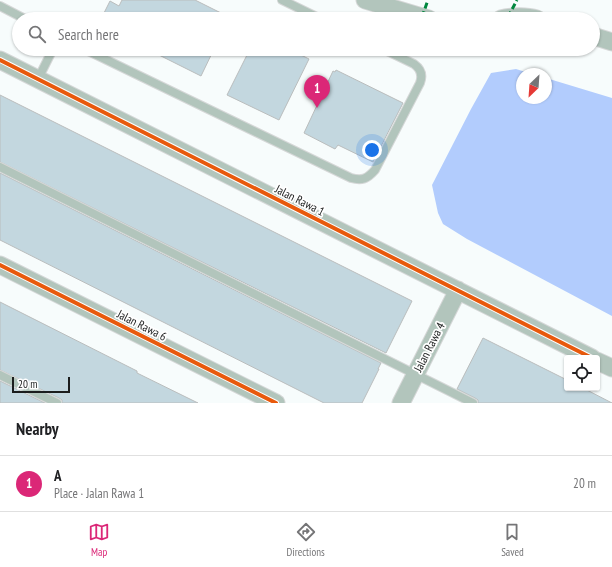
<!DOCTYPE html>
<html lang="en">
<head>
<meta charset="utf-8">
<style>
  body { margin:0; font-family:"PT Sans Narrow",sans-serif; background:#f6f6f6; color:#202124 }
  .controls { position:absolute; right:12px; bottom:12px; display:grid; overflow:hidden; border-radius:4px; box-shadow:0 1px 3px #0004 }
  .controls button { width:36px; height:36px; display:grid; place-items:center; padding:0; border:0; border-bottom:1px solid #e0e0e0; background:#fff; color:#202124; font:20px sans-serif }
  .compass { position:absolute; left:516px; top:68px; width:36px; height:36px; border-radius:50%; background:#fff; box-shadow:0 1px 3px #0004; rotate:205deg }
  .scale { position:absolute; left:12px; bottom:10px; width:58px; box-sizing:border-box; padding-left:4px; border:2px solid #1b1d1d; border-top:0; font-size:11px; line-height:14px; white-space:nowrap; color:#1b1d1d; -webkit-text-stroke:3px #fff; paint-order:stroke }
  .you { position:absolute; left:372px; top:150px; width:14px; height:14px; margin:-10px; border:3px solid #fff; border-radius:50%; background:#1a73e8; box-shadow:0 0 0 6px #1a73e833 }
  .badge { display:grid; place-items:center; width:26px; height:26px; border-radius:50%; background:#db2777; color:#fff; font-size:13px; font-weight:700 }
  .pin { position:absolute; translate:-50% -33px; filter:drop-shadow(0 1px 2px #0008) }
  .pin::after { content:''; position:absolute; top:21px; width:14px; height:12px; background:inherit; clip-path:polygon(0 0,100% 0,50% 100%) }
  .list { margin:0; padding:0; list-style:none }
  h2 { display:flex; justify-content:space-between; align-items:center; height:52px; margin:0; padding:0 16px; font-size:17px }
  h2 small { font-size:13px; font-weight:400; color:#757577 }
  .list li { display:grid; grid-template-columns:26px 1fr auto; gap:12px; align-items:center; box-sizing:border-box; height:56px; padding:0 16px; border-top:1px solid #e0e0e0 }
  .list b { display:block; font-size:15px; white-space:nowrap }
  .list p { margin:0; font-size:13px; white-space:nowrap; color:#757577 }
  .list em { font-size:13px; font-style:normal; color:#757577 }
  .icon { flex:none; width:22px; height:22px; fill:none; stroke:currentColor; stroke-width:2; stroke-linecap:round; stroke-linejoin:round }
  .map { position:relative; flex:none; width:612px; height:403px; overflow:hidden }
  .search { position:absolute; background:#fff; box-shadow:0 1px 3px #0004; left:12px; right:12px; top:12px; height:44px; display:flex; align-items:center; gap:10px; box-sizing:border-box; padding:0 14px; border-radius:22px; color:#757577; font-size:15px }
  .sheet { height:108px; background:#fff }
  nav { display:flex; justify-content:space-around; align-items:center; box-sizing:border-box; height:56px; border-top:1px solid #e0e0e0; background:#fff; font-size:11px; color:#757577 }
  nav a { display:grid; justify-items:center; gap:2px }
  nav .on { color:#db2777 }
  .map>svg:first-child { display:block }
</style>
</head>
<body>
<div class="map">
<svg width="612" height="403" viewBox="0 0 612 403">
  <rect width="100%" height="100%" fill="#f7fcfc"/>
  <path fill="#b2ccfd" d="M516,69L532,74H522V98H546V78L612,98V316L467,239L443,224L438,213L432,185L471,109L491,73Z"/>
  <path fill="#c3d7df" stroke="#babdbd" d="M122,0H195L233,19H101L110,1L119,6Z
    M147,49H214L201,76Z
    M250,49H304L301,55L309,59L279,120L227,95Z
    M336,70L403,103L373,162L338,145L335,149L304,133L333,71L335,72Z
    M0,95L412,301L386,353L0,162Z
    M0,173L381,363L378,369H379L362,403H324L0,240Z
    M0,302L137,371V373L198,403H62V400L59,398L0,370Z
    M483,338L567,380V388H583L612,403H478V400L475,398L457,389Z
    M0,381L45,403H0Z"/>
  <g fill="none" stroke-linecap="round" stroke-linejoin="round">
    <defs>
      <path id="service" d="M282,0L321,19
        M0,6L25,19
        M84,49L351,178C362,181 367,179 375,170L420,83C423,75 421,69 414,64L383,49
        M38,79L53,49
        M0,167L473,403
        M0,375L57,403"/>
      <path id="minor" d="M365,0L429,19
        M501,19C512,16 527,16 537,19
        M593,36L612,42
        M0,60L592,358
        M0,265L276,403
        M597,361L612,368
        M401,403L458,290"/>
    </defs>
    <use href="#service" stroke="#d5d7d7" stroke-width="10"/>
    <use href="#minor" stroke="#d5d7d7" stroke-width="19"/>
    <use href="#service" stroke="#b2c5bc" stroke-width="8"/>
    <use href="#minor" stroke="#b2c5bc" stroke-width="17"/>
    <path stroke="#00873e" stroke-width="3" stroke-dasharray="6 3" stroke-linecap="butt" d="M422,17L428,0
      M508,17L517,0"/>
    <defs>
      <path id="cycleway" d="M0,60L592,358
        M0,265L276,403"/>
    </defs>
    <use href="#cycleway" stroke="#fff" stroke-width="6"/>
    <use href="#cycleway" stroke="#e8590c" stroke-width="4"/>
  </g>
  <g text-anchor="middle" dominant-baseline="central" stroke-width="3.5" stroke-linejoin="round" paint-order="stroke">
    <g font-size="12" fill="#1b1d1d" stroke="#fff">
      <text transform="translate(300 200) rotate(27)">Jalan Rawa 1</text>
      <text transform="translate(142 325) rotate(27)">Jalan Rawa 6</text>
      <text transform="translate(429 347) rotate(-63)">Jalan Rawa 4</text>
    </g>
  </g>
</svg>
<div class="controls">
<button><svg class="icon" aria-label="locate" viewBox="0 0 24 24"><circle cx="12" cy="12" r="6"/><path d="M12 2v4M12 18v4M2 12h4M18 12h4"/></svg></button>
</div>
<svg class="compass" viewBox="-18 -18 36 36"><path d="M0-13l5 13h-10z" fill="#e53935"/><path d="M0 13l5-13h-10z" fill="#757577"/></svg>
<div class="scale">20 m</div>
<div class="you"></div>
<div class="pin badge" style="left:317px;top:108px">1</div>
<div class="search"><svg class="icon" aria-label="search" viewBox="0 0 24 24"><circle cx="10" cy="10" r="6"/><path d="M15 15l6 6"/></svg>Search here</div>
</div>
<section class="sheet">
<h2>Nearby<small></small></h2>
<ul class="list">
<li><span class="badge">1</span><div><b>A</b><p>Place · Jalan Rawa 1</p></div><em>20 m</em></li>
</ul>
</section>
<nav>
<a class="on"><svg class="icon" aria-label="map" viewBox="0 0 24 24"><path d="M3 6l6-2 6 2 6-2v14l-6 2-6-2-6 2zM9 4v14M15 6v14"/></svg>Map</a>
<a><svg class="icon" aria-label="directions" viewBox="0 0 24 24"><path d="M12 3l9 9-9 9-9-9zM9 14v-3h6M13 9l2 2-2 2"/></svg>Directions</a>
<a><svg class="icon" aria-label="saved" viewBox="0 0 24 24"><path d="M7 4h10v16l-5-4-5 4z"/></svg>Saved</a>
</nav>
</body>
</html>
